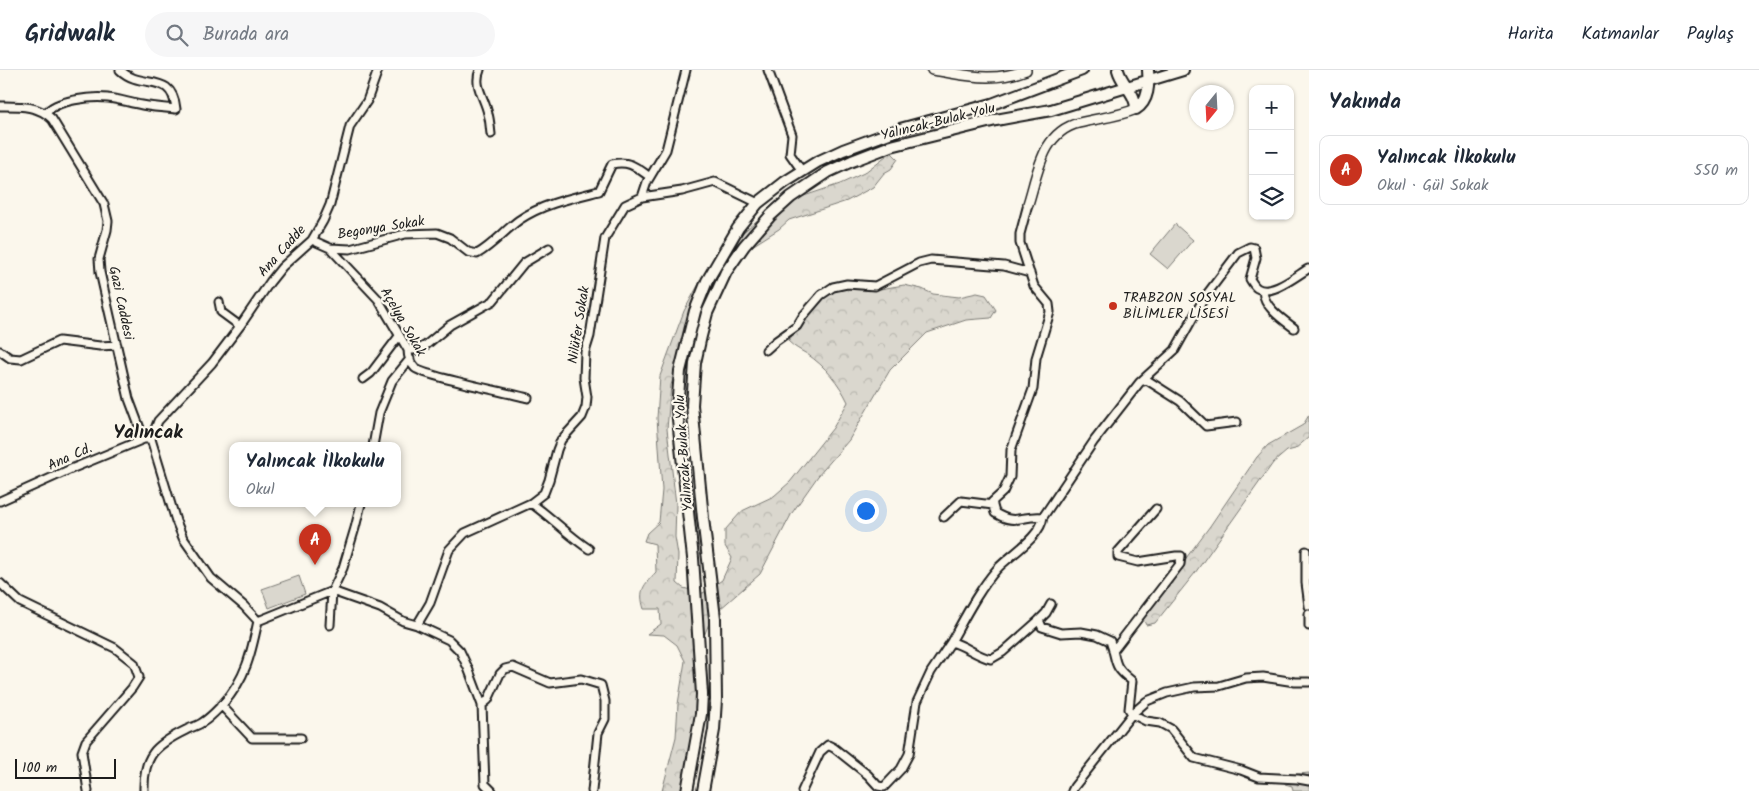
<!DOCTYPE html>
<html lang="tr">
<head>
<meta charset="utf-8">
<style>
  body { margin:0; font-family:Kalam,sans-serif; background:#f6f6f7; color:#1f2937 }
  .controls { position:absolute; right:15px; top:15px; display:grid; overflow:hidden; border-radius:10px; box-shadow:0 1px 4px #0004 }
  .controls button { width:45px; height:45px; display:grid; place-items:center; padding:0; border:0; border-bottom:1px solid #e0e1e3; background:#fff; color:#1f2937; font:25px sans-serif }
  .compass { position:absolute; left:1189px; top:15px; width:45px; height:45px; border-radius:50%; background:#fff; box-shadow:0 1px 4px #0004; rotate:198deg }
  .scale { position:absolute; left:15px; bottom:12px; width:101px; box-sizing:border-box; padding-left:5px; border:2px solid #1c1c1c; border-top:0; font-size:14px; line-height:18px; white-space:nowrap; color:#1c1c1c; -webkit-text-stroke:4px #fbf7ec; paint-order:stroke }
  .you { position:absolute; left:865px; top:440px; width:18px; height:18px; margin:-12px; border:4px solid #fff; border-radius:50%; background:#1a73e8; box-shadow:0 0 0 8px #1a73e833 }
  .badge { display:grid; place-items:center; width:32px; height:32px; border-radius:50%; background:#c8321e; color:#fff; font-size:16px; font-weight:700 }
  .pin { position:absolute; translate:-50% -41px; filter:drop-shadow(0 1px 2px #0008) }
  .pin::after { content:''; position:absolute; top:26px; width:18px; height:15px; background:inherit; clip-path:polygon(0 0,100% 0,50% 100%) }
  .popup { position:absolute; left:229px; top:372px; width:172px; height:65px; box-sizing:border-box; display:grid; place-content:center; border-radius:10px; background:#fff; filter:drop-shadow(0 1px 4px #0005); font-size:16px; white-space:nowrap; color:#747a83 }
  .popup b { font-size:19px; color:#1f2937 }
  .popup::after { content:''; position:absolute; left:50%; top:100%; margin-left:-10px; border:10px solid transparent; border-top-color:#fff }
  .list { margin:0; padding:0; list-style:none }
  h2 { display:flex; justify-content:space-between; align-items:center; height:65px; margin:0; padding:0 20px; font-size:21px }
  h2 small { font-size:16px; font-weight:400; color:#747a83 }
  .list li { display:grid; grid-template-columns:32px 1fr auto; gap:15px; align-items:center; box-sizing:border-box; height:70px; margin:0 10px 10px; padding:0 10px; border:1px solid #e0e1e3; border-radius:10px }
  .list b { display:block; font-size:19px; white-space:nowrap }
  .list p { margin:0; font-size:16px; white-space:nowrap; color:#747a83 }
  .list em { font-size:16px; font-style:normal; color:#747a83 }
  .icon { flex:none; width:28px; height:28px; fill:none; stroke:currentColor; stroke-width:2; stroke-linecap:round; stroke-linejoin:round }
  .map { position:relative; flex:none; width:1309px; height:721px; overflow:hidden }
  header { display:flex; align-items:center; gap:30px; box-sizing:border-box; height:70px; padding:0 25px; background:#fff; border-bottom:1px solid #e0e1e3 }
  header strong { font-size:24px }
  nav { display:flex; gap:28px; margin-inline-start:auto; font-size:18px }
  .search { width:350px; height:45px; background:#f6f6f7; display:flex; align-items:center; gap:12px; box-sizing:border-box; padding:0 18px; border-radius:28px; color:#747a83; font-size:19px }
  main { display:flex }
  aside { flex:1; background:#fff }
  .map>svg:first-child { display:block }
</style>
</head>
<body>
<header>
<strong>Gridwalk</strong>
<div class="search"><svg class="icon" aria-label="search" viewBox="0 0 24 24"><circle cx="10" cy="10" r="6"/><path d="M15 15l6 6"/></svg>Burada ara</div>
<nav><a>Harita</a><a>Katmanlar</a><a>Paylaş</a></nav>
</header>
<main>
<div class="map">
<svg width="1309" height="721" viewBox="0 0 1309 721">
  <defs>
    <pattern id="forest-crowns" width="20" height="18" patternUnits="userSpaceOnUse" patternTransform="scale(1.25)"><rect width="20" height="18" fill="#dad7ce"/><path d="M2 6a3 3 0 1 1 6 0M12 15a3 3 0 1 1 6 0" fill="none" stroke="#bab8b0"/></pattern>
  </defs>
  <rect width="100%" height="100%" fill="#fbf7ec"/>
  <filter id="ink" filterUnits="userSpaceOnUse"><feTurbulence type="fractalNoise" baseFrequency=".02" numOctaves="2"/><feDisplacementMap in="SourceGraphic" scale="10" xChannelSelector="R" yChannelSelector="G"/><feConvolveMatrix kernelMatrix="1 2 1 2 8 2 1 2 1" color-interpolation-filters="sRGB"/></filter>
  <g filter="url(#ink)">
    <path fill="url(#forest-crowns)" stroke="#7b7a75" d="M891,82L898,89L891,99L884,103L873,117L847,131L789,150L779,159L749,178L717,209L697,255L682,281L671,315L667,359L676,434L675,467L678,485L677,513L683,518L703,523L722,510L732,488L725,476V460L742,441L774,426L790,412L833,358L848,332C839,313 825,296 807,284C800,280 794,277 788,271L823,227L835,219L849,218L874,220L904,215L922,219L933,224L959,227L977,223L986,225L996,240L991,248L966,250L927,263L890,300L849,370L818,406L792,443L760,504L712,546L704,566L702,637L696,662L695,713L692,721H662L676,667L678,634L685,591L677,575L664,565L647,564L661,554L660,539H644C638,520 644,515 656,502L655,474L644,471L647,463L659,452L662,420L657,348L660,306L684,241L707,199L728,175L767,142L798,128L840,114L864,103Z
      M1309,345V367L1295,379L1287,381L1273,393L1195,503L1155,553L1146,555L1143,549L1148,539L1210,456L1257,387L1268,375L1303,355Z
      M1309,703V721H1293L1292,716L1285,714L1288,705Z"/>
    <path fill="#dad7ce" stroke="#7b7a75" d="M1175,154L1193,170L1168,199L1150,184Z
      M299,506L305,524L269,538L262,519Z"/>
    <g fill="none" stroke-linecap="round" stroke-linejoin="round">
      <defs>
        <path id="minor" d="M480,0C473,16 485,28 488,44C490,50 490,57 491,64
          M768,0L792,65L790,84L802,101
          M0,36C19,36 38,35 52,49L104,134L108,151L107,160L99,189L100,202L129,329L144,369
          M46,43C56,30 92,26 108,28C119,29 130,33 142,35C153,37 165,38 176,39C172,0 142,21 120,0
          M642,127L682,121L715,112L758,133
          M312,170L330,178L350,179L405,164L437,163L450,168L468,182L477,184C493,175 504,161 519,150C542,134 571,128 599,121L612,94C629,90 636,97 650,107
          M330,178L378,229L408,280C408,286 410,293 415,298C424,306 510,323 528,328
          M1263,221C1264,237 1282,249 1294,258
          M219,232L221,242L240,256
          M408,280H417L426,275L450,255L493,231L524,193L549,178
          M766,280L776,271L797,256L803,246L821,225L833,217L847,214L875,216L919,193L931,190L1004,196L1030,203
          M0,281L10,288L21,289L59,271L100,276L117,275
          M363,309L371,303L399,266
          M1140,312L1175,280L1204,228L1238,183L1250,177L1254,178L1256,188L1250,209C1252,212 1254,216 1257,218C1271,227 1296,206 1308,199
          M373,376L379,343L392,311L410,289
          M0,431L71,399L144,369H148
          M531,433C552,448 568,465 589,479
          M944,447L961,431L993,435
          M1043,447L1094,371L1140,312L1147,310L1180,331L1206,356L1237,352
          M1306,481V513L1309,536
          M0,513L20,532L115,578L134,593L139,607L132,618L86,671L82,682L88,721
          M1051,534L1046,543L1039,550L1042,557L1061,563L1081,562L1097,565L1110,571C1118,592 1111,595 1132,611L1129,639L1132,644L1146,651L1160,653L1171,659L1194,688L1241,700L1259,707L1298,709L1309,711
          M1309,544V556
          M258,551L332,521L380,538L403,551L417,555L449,570L460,581L468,598L482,635L485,714L492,721
          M330,555L332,521L343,498L355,458L361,434
          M417,555L430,533L449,480L465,463L531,433L544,423L549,410L557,380L561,370L582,347L586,337L587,327L584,308L585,282L590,266L605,168L625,135L642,127L647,112L666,80L686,0
          M951,572C965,547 978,521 997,499C1010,485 1041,467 1043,447C1021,445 1016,456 995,443L992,432L1003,422L1010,407L1011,380L1033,319L1036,288L1050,242L1049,234L1034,216L1020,173V164L1028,134
          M1113,581L1180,494L1181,486H1176L1138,492L1118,487V482L1156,439
          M221,635L252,668H301
          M482,635L488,630L500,604L505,599L513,597L550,613L581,609L601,615L605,631V649L598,663L592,721
          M144,721C143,686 155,675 186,660C191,657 198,656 203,652C210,648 217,640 223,634C246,608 251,584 258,551L244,536L211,508L183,468L176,451L151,369L158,351L212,293L240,256L270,212L282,197L312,170L323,151L330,135L350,56L367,31L378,0
          M802,721L820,682L828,675L834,678L868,705L878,716L884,717L901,699L909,684L917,632L931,602L951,572C965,575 976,586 991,589L1003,582L1039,550
          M1072,721L1074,717L1132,644L1147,631L1167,623L1194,617L1219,616L1246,608L1263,607L1295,612H1309"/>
        <path id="tertiary" d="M932,0C967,5 992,13 1026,0
          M1028,134C1038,103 1042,62 1079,53C1098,48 1117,47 1136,39"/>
        <path id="secondary" d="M1118,0C1122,15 1136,23 1136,39
          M1136,39C1149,31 1149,14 1148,0
          M687,721L701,644L702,624L693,488L677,340L680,301L695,241L707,211L738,158L758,133L785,112L817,92L843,80L900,59L992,34L1082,0
          M703,721L714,660L716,630L715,548L703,448L692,335L695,293L701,266L707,243L726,202L744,176L771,145L791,127L828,102L852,91L891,76L996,50L1051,40L1183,0"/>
      </defs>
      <use href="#minor" stroke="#1c1c1c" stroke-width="11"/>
      <use href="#tertiary" stroke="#1c1c1c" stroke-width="12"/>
      <use href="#secondary" stroke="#1c1c1c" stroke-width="14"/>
      <use href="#minor" stroke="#fbf7ec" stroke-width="7"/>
      <use href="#tertiary" stroke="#fbf7ec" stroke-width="9"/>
      <use href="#secondary" stroke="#fbf7ec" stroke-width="10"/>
    </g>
  </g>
  <circle fill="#c8321e" stroke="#fbf7ec" stroke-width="2" cx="1113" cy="236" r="5"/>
  <g text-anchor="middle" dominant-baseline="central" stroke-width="4.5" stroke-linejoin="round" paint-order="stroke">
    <g font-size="14" fill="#1c1c1c" stroke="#fbf7ec">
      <text transform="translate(938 52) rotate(-14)">Yalıncak-Bulak Yolu</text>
      <text transform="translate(381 158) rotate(-9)">Begonya Sokak</text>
      <text transform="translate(282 181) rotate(-48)">Ana Cadde</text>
      <text transform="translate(121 233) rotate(78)">Gazi Caddesi</text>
      <text transform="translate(403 252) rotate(60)">Açelya Sokak</text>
      <text transform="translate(579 255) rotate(-81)">Nilüfer Sokak</text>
      <text transform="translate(684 383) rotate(-94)">Yalıncak-Bulak Yolu</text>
      <text transform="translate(70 387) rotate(-24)">Ana Cd.</text>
    </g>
    <g font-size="14" fill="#1c1c1c" stroke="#fbf7ec" text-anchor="start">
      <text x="1123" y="228">TRABZON SOSYAL<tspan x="1123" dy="16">BİLİMLER LİSESİ</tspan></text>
    </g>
    <g font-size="19" font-weight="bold" fill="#1c1c1c" stroke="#fbf7ec">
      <text x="148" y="363">Yalıncak</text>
    </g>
  </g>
</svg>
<div class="controls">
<button>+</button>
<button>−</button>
<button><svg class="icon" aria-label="layers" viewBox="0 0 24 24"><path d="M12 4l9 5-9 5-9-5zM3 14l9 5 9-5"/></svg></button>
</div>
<svg class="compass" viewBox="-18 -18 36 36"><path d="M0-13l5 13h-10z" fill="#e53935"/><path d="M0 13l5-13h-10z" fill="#747a83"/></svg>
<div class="scale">100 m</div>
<div class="you"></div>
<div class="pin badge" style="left:315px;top:495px">A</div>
<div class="popup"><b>Yalıncak İlkokulu</b>Okul</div>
</div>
<aside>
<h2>Yakında<small></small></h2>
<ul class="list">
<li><span class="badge">A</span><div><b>Yalıncak İlkokulu</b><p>Okul · Gül Sokak</p></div><em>550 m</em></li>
</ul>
</aside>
</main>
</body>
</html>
